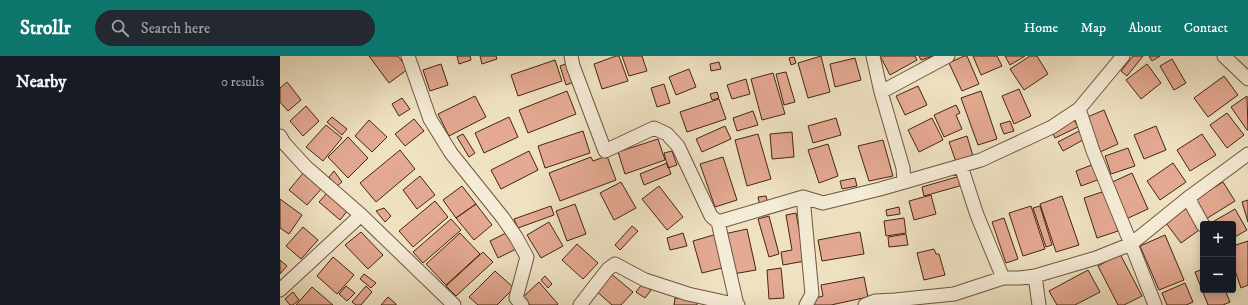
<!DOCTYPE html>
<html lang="en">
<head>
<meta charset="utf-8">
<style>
  body { margin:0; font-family:"IM FELL DW Pica",serif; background:#242831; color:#f1f3f6 }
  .controls { position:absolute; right:12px; bottom:12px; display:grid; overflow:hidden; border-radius:4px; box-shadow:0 2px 10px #0003 }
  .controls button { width:36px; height:36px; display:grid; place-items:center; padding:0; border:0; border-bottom:1px solid #363941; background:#171b24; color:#f1f3f6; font:20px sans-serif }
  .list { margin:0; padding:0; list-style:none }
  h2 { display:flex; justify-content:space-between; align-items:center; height:52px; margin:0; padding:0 16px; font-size:17px }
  h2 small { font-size:13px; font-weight:400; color:#9ea1a6 }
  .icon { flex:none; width:22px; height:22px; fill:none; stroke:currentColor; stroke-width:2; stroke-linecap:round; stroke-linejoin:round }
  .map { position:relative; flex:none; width:968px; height:249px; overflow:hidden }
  header { display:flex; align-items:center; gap:24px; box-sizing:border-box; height:56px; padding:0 20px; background:#0f766e; color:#fff }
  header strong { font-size:19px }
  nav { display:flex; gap:22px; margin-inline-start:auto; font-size:14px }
  .search { width:280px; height:36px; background:#242831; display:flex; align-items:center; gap:10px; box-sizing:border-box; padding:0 14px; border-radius:22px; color:#9ea1a6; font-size:15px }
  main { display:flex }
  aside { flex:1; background:#171b24 }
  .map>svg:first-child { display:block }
</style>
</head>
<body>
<header>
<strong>Strollr</strong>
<div class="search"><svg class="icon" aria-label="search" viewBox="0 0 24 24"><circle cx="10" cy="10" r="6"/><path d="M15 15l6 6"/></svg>Search here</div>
<nav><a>Home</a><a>Map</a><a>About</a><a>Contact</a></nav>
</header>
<main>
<aside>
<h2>Nearby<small>0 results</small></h2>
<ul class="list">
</ul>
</aside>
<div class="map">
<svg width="968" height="249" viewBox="0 0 968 249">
  <rect width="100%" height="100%" fill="#efe2c3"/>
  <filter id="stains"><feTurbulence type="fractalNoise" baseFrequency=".005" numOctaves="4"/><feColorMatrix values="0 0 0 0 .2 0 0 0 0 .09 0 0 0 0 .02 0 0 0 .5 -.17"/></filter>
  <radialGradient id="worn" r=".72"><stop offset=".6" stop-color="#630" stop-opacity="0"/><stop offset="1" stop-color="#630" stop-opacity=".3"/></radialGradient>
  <path fill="#e4a992" stroke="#45260f" d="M89,0H118L128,13L109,27Z
    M177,0H190L191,4L179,8Z
    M200,0H216L217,3L202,8Z
    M336,0H339L348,25L322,33L314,8Z
    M342,0H362L367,15L349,20Z
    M541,0L550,36L528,42L518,7Z
    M600,0H635L637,4L610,19Z
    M639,0H653L641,4Z
    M684,0H687L699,28L682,35L669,7Z
    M693,0H717L722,10L701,19Z
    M725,0H745L730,9Z
    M750,0H757L768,18L744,34L730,13Z
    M853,0H863L847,20L841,15Z
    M869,0H880L872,5Z
    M514,1L516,7L511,9L509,2Z
    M575,2L581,24L555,31L550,8Z
    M892,3L906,27L894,34L880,10Z
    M275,4L282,25L238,40L231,19Z
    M439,6L441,13L431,15L430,8Z
    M288,7L294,26L286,29L280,10Z
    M161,8L168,29L150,35L143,14Z
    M867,8L881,27L861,43L846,24Z
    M409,13L416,31L396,39L389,21Z
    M506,16L515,46L504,49L496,18Z
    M493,17L505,58L482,64L471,23Z
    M944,20L958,39L928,61L914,42Z
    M466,23L470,38L452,43L447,29Z
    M7,26L21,44L8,55L0,46V32Z
    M384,28L390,47L377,51L371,32Z
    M638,30L647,49L625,59L616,40Z
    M739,33L751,60L734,68L722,40Z
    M287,35L296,58L248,77L239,54Z
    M701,35L717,83L698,89L681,42Z
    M437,36L439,42L432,44L430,38Z
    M195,40L206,61L169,80L158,58Z
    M967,40L968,74H967L951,51Z
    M122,42L130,53L119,60L112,48Z
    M439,43L446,63L407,76L400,56Z
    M676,49L680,57L676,59L682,73L664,81L654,59Z
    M26,50L39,65L23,80L10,65Z
    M824,54L838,88L820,96L805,62Z
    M473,55L478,69L457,75L453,62Z
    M947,57L964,79L947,92L930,69Z
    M52,61L67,73L62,79L47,66Z
    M229,61L238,81L204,97L195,77Z
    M556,62L561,79L533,87L528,70Z
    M652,62L663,84L639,96L628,74Z
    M793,62L798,71L775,82L771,73Z
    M134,63L144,75L125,90L115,78Z
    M89,64L107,81L92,96L75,80Z
    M730,65L734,75L724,78L720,68Z
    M46,69L62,82L43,105L26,91Z
    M445,70L451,83L422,96L416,83Z
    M876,70L886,94L864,103L854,79Z
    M303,75L310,97L265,112L258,90Z
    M799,75L803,84L783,95L778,86Z
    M512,76L514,101L492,103L490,78Z
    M183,78L195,97L189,101L177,81Z
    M478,78L491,123L467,130L455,84Z
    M922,78L936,99L910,115L897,94Z
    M687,80L693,100L676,106L669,86Z
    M68,81L88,102L68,122L48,101Z
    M378,83L385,104L345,118L338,96Z
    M603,84L613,120L589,125L578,90Z
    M548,88L558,120L539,127L528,94Z
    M848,92L855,110L831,118L825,100Z
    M120,94L135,113L96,146L80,127Z
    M249,95L258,114L221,133L211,114Z
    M392,95L397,109L388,112L384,97Z
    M327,100L336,124L280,145L269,117L311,101L313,105Z
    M443,101L457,144L435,151L420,108Z
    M387,107L391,118L364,129L360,118Z
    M893,107L906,126L880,144L867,125Z
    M814,108L820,123L801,130L796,115Z
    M54,115L62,126L57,130L49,121Z
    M24,116L42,132L27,149L9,134Z
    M852,117L868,153L844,164L828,128Z
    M140,120L155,139L137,153L123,134Z
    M680,120L683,129L644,140L642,131Z
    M575,122L577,130L562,133L560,125Z
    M341,126L356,152L334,164L320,137Z
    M943,126L955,145L926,163L914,144Z
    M182,130L196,148L176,162L163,144Z
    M379,130L403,161L387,174L362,143Z
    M825,135L838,175L817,182L804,142Z
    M48,136L68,154L60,164L39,146Z
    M651,139L656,158L634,164L629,145Z
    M486,140L488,148L480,150L478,141Z
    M782,140L799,189L776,196L760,148Z
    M0,143L22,159L9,178L0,172Z
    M968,144V166L962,146Z
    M155,145L168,161L133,191L119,175Z
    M196,148L212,169L194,184L176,162Z
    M295,148L306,178L287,185L276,155Z
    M271,150L274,159L238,172L234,163Z
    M751,150L765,193L743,200L729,157Z
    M760,150L772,189L766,191L753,152Z
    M619,151L620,158L607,160L606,154Z
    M104,152L111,160L105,166L96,155Z
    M907,152L922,172L901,187L886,167Z
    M955,153L967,174L953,182V168H929Z
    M516,157L525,205L503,209L501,196L512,194L506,159Z
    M489,160L499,198L489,201L478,163Z
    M624,162L626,177L606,180L604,165Z
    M724,162L738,203L726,207L712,166Z
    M171,163L181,174L143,207L133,196Z
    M269,166L283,190L261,202L247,179Z
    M352,170L358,175L340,194L335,189Z
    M23,171L38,184L21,203L6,190Z
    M467,173L476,214L453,218L444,178Z
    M230,175L238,192L218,202L210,185Z
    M81,176L103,199L88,213L65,189Z
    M580,176L584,198L542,205L538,184Z
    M180,177L200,198L166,229L146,208Z
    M403,177L407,190L390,194L387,182Z
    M437,178L446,211L422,217L413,185Z
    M626,178L628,189L609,191L608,181Z
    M885,179L904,224L879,234L860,190Z
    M968,185V229L961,232L953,209V190Z
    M297,188L318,207L303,223L282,204Z
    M654,193L656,198H659L665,219L644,224L637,197Z
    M203,196L213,206L176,240L166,230Z
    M840,198L862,240L844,249H838L818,210Z
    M53,201L74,219L57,238L37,220Z
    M0,204L7,210L0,218Z
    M501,212L504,242L489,243L487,214Z
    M923,213V234H945L950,246L943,249H928L915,216Z
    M808,214L820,236L795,249H777L769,235Z
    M215,215L234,232L217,249H198L189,241Z
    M329,216L353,236L341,249H332L314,233Z
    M84,218L96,227L91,232L80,223Z
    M265,220L272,228L268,232L261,224Z
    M584,221L588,241L551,249H533L532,243L543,240L541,229Z
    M259,226L278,248L277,249H250L243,241Z
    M363,227L371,234L365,242L356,236Z
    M905,227L913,246L906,249H887L882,237Z
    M66,230L75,237L67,245L59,238Z
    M86,230L92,236L81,249H76L72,246Z
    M32,231L53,249H16Z
    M13,236L19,244L13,249H10L5,243Z
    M108,241L116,248V249H101Z
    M395,242L417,244V249H394Z"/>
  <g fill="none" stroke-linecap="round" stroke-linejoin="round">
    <defs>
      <path id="street" d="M128,0L150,63L171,97L223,162L236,181L247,201L236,242L242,249
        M291,0L293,10L325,95L374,72L387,78L398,90L431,160L438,166L457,249
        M593,0L601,36L623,112L624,126
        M944,0L968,23
        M601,36L668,0
        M799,53L813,95L851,188L875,249
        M0,80L4,87L26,111L81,159L174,249
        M681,110L697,159L723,222
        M523,141L532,238L526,249
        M908,142L923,169
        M438,166L523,141L543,147L600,133L701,104L772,71L799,53L843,0
        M755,220L759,249
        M0,234L81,159
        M300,249L328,213L335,208L365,224L408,238L458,249
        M585,249L595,245L615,244L674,238L723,222H740L755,220L816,202L851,188L908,142L968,98"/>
    </defs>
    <use href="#street" stroke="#70553c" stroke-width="15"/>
    <use href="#street" stroke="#f5ecd8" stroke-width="13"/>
  </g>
  <rect width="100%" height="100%" filter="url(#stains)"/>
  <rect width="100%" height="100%" fill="url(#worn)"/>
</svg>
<div class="controls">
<button>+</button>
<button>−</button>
</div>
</div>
</main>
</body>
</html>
